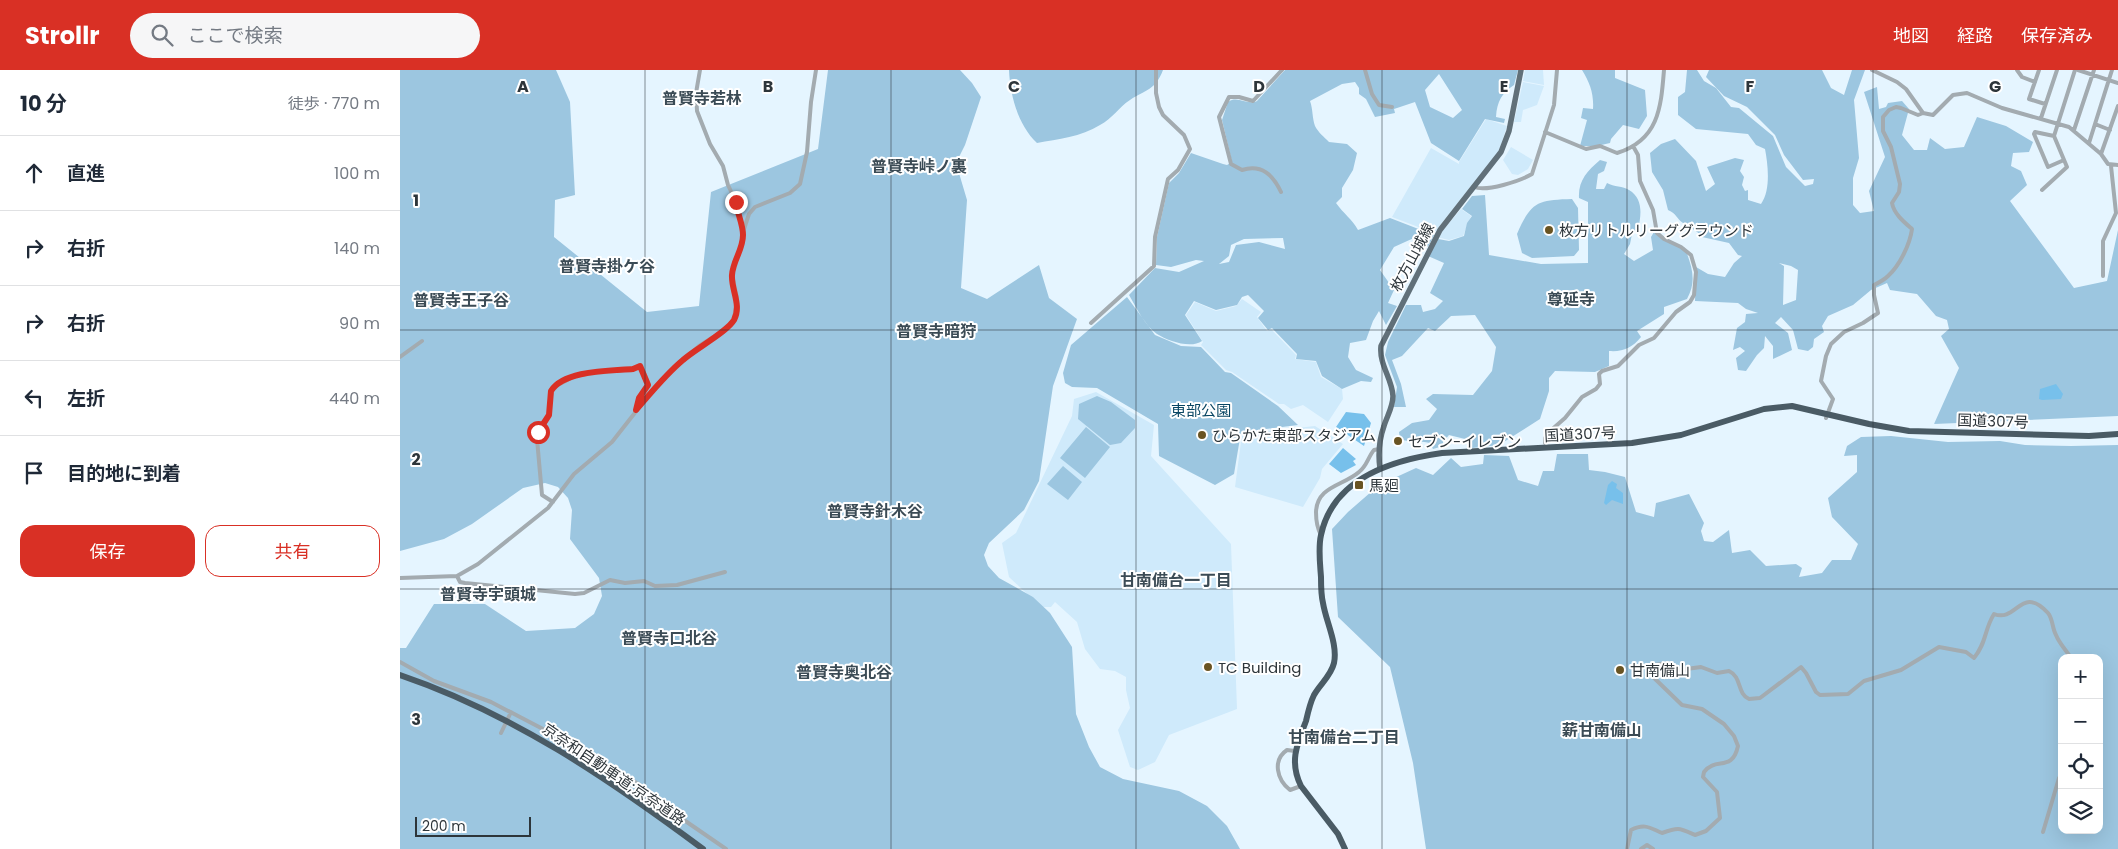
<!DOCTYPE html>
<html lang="ja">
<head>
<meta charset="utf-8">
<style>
  body { margin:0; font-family:Poppins,"Noto Sans JP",sans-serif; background:#f6f6f7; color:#1f2937 }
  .controls { position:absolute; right:15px; bottom:15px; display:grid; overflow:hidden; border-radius:10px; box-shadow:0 5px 20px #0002 }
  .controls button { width:45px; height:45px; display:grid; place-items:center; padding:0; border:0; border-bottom:1px solid #e0e1e3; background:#fff; color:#1f2937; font:25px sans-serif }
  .scale { position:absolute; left:15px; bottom:12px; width:116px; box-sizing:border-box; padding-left:5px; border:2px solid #2d353a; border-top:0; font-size:14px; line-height:18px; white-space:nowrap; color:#2d353a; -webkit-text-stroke:4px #fff; paint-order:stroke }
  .stop { position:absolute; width:15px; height:15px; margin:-11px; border:4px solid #d93025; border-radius:50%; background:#fff }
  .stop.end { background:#d93025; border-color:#fff; box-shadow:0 1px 5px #0008 }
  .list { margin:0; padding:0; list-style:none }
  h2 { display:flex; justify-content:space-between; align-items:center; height:65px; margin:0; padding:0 20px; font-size:21px }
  h2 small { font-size:16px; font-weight:400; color:#747a83 }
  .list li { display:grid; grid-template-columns:32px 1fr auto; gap:15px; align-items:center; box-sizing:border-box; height:75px; padding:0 20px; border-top:1px solid #e0e1e3 }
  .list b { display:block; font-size:19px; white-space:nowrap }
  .list em { font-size:16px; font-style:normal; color:#747a83 }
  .actions { display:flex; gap:10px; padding:15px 20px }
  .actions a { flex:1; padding:11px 0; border:1px solid #d93025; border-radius:15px; text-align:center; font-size:18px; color:#d93025 }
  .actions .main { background:#d93025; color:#fff }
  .icon { flex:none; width:28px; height:28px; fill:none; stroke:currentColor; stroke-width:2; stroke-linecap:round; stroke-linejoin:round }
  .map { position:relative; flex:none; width:1718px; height:779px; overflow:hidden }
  header { display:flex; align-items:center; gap:30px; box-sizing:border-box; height:70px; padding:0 25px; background:#d93025; color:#fff }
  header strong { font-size:24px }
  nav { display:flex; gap:28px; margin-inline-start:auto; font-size:18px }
  .search { width:350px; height:45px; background:#f6f6f7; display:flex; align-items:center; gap:12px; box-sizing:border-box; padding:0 18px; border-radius:28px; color:#747a83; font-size:19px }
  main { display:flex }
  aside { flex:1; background:#fff }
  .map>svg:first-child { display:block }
</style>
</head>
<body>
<header>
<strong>Strollr</strong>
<div class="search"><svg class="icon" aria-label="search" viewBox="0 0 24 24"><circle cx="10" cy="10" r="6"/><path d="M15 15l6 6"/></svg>ここで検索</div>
<nav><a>地図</a><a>経路</a><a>保存済み</a></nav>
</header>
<main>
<aside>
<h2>10 分<small>徒歩 · 770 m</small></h2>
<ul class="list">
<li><svg class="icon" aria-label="ahead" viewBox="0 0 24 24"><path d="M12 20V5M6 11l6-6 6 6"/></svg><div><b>直進</b></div><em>100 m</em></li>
<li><svg class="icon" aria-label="right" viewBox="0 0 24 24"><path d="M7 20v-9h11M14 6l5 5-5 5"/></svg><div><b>右折</b></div><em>140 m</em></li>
<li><svg class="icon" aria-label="right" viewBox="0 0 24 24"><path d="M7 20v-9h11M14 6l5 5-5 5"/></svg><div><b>右折</b></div><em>90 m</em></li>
<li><svg class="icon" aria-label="left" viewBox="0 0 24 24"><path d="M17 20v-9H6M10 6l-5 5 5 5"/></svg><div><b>左折</b></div><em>440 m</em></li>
<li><svg class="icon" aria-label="arrive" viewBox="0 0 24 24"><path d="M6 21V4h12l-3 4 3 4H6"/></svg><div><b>目的地に到着</b></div></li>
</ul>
<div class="actions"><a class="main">保存</a><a>共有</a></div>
</aside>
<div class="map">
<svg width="1718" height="779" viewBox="0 0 1718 779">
  <rect width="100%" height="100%" fill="#e5f5ff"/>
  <path fill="#cfeafb" d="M1125,0H1143L1144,15L1123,11Z
    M1123,12L1144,16L1137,35L1123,40L1121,52H1114Z
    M1086,49L1107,56L1099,81L1034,163L992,147L1031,78L1059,94V92Z
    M1111,77L1133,90L1128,99L1118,105L1112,104L1103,90Z
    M1061,139L1071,146L1063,166L1049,170L1037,167Z
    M842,229L861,242L857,247L867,261L871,259L896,285L895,289L916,292L921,307L942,319L943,329L928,352L903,335L891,339L884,334H879L832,302L826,300L801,275L803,272L786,245L795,232L816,241L836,236Z
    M696,322L754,355L751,386L831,474L837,639L769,665L755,692L738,700L730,697L718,660L730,638L726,620V607L715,601L700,599L685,579L677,552L655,532L651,537H641L609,507L602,473L616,463L672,346L674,329Z
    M915,356L943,374L922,399L920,408L903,437L835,417L842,364Z"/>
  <path fill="#9cc6e0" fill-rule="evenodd" d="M0,0H156L170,32L175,125L155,130L154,167L247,242L299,236L311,122L418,79L428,0H560L572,13L581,27L565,75L556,93L567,130L561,218L587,229L639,195L649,228L677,249L653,316L639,411L624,440L589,473L584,485L588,496L599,508L633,527L650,543L672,577L676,644L689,677L700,697L723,709L779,721L807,736L827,756L840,779H0V578H6L34,534H85L126,561L175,558L194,544L202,526L199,508L170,469L172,440L168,428L158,417L145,413L123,418L72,454L44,469L0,481Z
    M609,0H763C755,21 746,19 730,30C719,37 712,49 700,55C681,67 658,69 637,73C618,55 610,25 609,0Z
    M885,0H1118L1114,15C1102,23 1097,31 1096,47L1105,49L1104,53L1085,49L1059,91L1031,73L1015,32L994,39L995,43L975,47L966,29L959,24V18L955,12L942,14L910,31C913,39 912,48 915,56C918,62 924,67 929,72L947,74L957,83L953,100L942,118V127L936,133C943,143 952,149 958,160L990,148L1034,165L1028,177L1016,167L994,177L980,200L994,220L988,233L997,236L986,255L979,241L973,251L966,270L950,273L948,287L956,300L973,308L971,312L961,311L942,319L922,306L916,291L896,289L897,284L872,258L868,260L858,248L864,241L848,225L842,227L837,235L816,240L794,231L785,245L802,271C791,279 768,271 757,264C745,256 736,237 729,225L755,198L779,202L804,191L796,190L771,197L756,195L757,167L769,113L779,103L791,83L823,94L827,95L832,92L822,50L828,32C838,25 847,36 857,31ZM1039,4L1062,40L1053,48L1030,37L1025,20ZM883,168L885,179L859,172L836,175L829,192L819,194L829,186L831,175L844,169Z
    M1182,0H1215V8L1245,20L1247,46L1239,59L1223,55L1211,69L1210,73L1197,76H1180L1187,50L1181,48L1183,38L1193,39C1194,24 1190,13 1182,0Z
    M1287,0H1297L1304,11L1316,18L1331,37L1339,38L1373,66L1386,97L1405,116L1413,114L1414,109L1403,110L1384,85L1375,65L1347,37L1324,26L1306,7L1309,0H1422L1431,18L1444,25L1452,0H1465L1454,30L1459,88L1453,108V135L1460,143L1474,141L1469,121L1485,87L1464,22L1477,17L1479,39L1486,37L1488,33L1502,31L1509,39L1502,65L1514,80H1527L1530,68L1545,79L1564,77L1577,47L1606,56L1633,72L1629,82L1613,83L1611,96L1621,101L1627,115L1610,131L1674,218L1707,211L1718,160V346L1534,354L1559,298L1541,266L1549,259L1547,250L1536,246L1517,224L1490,220L1487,213L1471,220L1453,235L1428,246L1422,256L1424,262L1414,269L1413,277L1408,281L1398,279L1393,260L1381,247L1375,253L1388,263L1392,280L1373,289V276L1365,266L1364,278L1357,285L1346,301L1338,300L1336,288L1345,281L1340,277L1333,280L1337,258L1345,252L1346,244L1358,243L1346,239L1338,233L1295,231L1296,197L1308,204L1325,207L1334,193L1342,186L1338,185L1329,173L1302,167C1296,159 1290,159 1283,153C1276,148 1277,144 1268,140L1263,120L1252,102L1250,83L1261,74L1275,69L1296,91L1306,121L1315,114L1307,97L1335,88L1344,90L1340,101L1344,107L1342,115L1345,121L1348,120V130L1361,134C1371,120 1368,95 1365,79L1356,75L1348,64L1296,59L1278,45V27L1285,22ZM1379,193L1391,196L1398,200L1396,230L1383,235L1384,196Z
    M1200,90L1207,92L1204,101L1198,104L1196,119H1204L1207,113C1214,117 1223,116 1229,120C1244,129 1241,146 1238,160L1232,164L1230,174L1224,184L1234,191L1253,180L1251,167L1254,162L1285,178C1292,197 1297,211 1287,229L1264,237V244L1237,261L1241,267C1232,278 1223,282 1209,281V296L1195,302L1155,301L1149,308V321L1140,349L1099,375L1072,378L1069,370L1049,365L1043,372V376L1033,379L1030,373C1019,370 1011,373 1000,369L999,362L1012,353L1029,350L1037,339L1026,329L1033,324L1073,325L1092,301L1096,277L1075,245L1051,246L1035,261L1028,258L1002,286L992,290L1001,314L1006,337H994L997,317L985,285L988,272L1006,235H1021L1023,242L1035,239L1043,231L1030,223L1044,193L1028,186L1038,169L1049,171L1064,166L1067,153L1072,146L1062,139L1072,126L1085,125L1089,185L1141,194L1188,193V132L1179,128C1178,111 1187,101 1200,90Z
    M1172,129L1178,138L1179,180L1174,186L1132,188L1122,183L1117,164C1131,132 1137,130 1172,129Z
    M727,227L755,265L781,276L801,277L825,302L831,303L878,336L898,355L841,362L834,404L815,415L759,386L758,354L697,318L672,317L665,313L663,303L671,275Z
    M697,326L711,332L735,350V358L721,373L710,375L678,349L679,334Z
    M686,357L710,377L685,408L660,388Z
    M1491,366L1548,372L1600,371L1625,375L1671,376L1718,375V779H1026L1013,693L990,597L938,547L932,459L948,442L979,415L1016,398L1033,405L1051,388L1061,397L1083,394L1084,385L1109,386L1118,410L1138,416L1143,401H1154L1157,384H1188L1189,400L1205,402L1225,407L1236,442L1254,447L1256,433L1289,424L1304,453L1301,461L1304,471L1313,472L1329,460L1332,483L1350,480L1366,496L1396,494L1402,498L1399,507L1422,503L1432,490H1451L1458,474L1432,447L1428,428L1457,402V385L1444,386L1447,376L1461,367ZM1662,588H1699V760H1662Z
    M663,396L682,412L668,430L647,414Z"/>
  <path fill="#77c0eb" d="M1656,314L1663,324L1661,329L1642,330L1639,329L1640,319Z
    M946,342L964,344L971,353L964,376L936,357Z
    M943,378L956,389L953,391L956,395L941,403L929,394Z
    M1212,411L1217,414L1216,418L1223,423V434L1212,430L1206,435L1204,433L1208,415Z"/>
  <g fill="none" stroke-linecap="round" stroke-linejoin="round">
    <path stroke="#a3abb0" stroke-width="4" d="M965,0L972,24L979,35L992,37
      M1472,0L1497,12L1506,19L1523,43
      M1617,0L1622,7L1635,12
      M1639,0L1629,29L1645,34
      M1678,0L1718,13
      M1641,48L1657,0
      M1695,54L1710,60
      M1674,60L1694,0
      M1145,62L1186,79L1200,76L1217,83C1259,70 1261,37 1264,0
      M1654,66L1635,62L1634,64L1648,97L1664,90
      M1689,73L1712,0
      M1701,84L1718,36
      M1074,117C1087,122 1120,111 1132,104L1154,35L1157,0
      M1642,120L1667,97L1654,66L1675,0
      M881,122C873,105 862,94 842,100L831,94L819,47L829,27H839L853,31L882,0
      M343,162L349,144L355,137L390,123L400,114L407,82L411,32L416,0
      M1703,206V171L1716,143L1711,96
      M691,253L754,196L755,167L768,109L778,100L790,79L784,65L763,45L759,37L756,23V0
      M0,287L22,271
      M1426,348L1433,329L1421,311L1426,286L1431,274L1444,262L1463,253L1478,243L1474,225V215C1478,213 1484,210 1488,206C1500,195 1510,174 1512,159C1504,152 1494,144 1492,133L1499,122L1500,114L1491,77L1483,61V47L1489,40L1496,37L1501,38L1518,45L1523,43L1533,45L1553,25L1567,23L1602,38L1669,57L1701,84L1708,94L1718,95
      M1145,373V368L1149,362L1165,348L1182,327L1196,319L1200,314L1199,304L1202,301L1218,296L1239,275L1254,268L1276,242L1290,232L1294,225L1296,202L1291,185L1281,177L1264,169L1257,163L1253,140L1240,111L1238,85L1233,76
      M153,432L142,425L137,369L141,357L149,345L151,321L154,317L177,305L233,299L241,295L249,315L239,328L236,341
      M921,465C917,458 916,450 916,442C917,416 943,416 959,402C967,396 968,387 974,380L979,379
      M57,506L60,512L65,513L175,524L184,523L210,510L225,513L244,511L255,516L277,515L325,502
      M0,508L57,506L78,494L148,438L174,404L212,372L256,316L270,302L299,276L326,259L334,249L337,228L332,205L335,190L342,176L343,163L336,132L328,115L323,96L310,74L297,41L296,23L300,0
      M0,592L34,611L91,632L164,670L240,715L281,748L326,779
      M101,663L111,642
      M895,681L887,680C872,690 877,710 890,720L901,716
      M1643,762L1659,708L1662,707
      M1227,779L1231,760C1245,753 1250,758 1262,763C1279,757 1279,758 1295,765L1306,761L1320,748L1317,722L1303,707L1304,702C1316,686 1332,703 1338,676L1334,666L1324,654L1302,639L1282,635L1251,605L1250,602L1254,595L1262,594L1279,600L1301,597L1317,603L1329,601C1342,607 1337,624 1349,629L1360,628L1401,597L1406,603L1416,622L1420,625L1448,624L1464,611L1501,600L1539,577L1566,582L1574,588C1587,572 1584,560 1594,544C1617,553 1621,514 1648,543C1653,549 1652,558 1656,565C1659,573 1666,580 1671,588
      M1241,779L1247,775L1253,779"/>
    <path stroke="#617079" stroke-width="5.5" d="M980,399C978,384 979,370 984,356C987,346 993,337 993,326C992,308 979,295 981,276L1040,160L1101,82L1109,61L1121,0"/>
    <path stroke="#4a5b65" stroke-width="6" d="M0,605C112,643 209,709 303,779
      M945,779L938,764L901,716C889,692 897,674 906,651C908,642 910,633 914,625C920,614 931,606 934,593C938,574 926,552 923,533C921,525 921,516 921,507C920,493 918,478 921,465C933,408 992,390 1042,383L1232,373L1281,365L1364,339L1392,336L1469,354L1509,361L1689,366L1718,364"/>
  </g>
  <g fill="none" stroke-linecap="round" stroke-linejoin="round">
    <path stroke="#d93025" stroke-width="6" d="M138,362L149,345L151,321C164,300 210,301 233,299L240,296L248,315L239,328L236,340C251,323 265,305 283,290C295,279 327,262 334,250C342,235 331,220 332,205C333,190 343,180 343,165C343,154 337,143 336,132"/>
  </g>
  <path fill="none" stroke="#2d353a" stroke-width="1" stroke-opacity="0.55" d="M245,0V779M491,0V779M736,0V779M982,0V779M1227,0V779M1473,0V779M0,260H1718M0,519H1718"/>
  <g fill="#695423" stroke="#fff" stroke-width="2">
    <circle cx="1149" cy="160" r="5"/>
    <circle cx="802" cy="365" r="5"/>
    <circle cx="998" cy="371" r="5"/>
    <rect x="954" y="410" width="10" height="10" rx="2.5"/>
    <circle cx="808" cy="597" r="5"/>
    <circle cx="1220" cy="600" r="5"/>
  </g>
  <g text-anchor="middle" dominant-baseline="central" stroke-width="4" stroke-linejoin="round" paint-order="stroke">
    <g font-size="15" fill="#2d353a" stroke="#fff" text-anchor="start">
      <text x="1159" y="160">枚方リトルリーググラウンド</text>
      <text x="812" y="365">ひらかた東部スタジアム</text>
      <text x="1008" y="371">セブン-イレブン</text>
      <text x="969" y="415">馬廻</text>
      <text x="818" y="597">TC Building</text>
      <text x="1230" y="600">甘南備山</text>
    </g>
    <g font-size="15" fill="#2d353a" stroke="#fff">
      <text transform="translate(1012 187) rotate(-62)">枚方山城線</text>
      <text transform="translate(1593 351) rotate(2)">国道307号</text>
      <text transform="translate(1180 364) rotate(-3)">国道307号</text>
      <text transform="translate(214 704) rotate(34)">京奈和自動車道;京奈道路</text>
    </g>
    <g font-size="15" fill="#094663" stroke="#fff">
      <text x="801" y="340">東部公園</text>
    </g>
    <g font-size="16" font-weight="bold" fill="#3b4b55" stroke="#fff">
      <text x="302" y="28">普賢寺若林</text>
      <text x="519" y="96">普賢寺峠ノ裏</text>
      <text x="207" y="196">普賢寺掛ケ谷</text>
      <text x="1171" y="229">尊延寺</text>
      <text x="61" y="230">普賢寺王子谷</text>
      <text x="536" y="261">普賢寺暗狩</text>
      <text x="475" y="441">普賢寺針木谷</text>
      <text x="776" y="510">甘南備台一丁目</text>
      <text x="88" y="524">普賢寺宇頭城</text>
      <text x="269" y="568">普賢寺口北谷</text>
      <text x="444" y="602">普賢寺奥北谷</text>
      <text x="1202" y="660">薪甘南備山</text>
      <text x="944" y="667">甘南備台二丁目</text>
    </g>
  </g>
  <g font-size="16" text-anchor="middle" font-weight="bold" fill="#2d353a" stroke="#fff" stroke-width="4" stroke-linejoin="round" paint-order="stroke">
    <text x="123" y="22">A</text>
    <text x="368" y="22">B</text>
    <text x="614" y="22">C</text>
    <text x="859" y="22">D</text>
    <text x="1104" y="22">E</text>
    <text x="1350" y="22">F</text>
    <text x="1595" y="22">G</text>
    <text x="16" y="136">1</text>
    <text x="16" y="395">2</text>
    <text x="16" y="655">3</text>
  </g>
</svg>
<div class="controls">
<button>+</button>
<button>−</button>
<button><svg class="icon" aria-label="locate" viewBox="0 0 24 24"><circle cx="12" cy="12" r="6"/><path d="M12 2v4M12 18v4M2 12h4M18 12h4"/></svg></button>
<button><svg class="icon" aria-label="layers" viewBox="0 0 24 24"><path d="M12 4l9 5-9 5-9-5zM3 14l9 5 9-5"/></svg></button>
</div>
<div class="scale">200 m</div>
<div class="stop" style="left:138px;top:362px"></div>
<div class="stop end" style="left:336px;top:132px"></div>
</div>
</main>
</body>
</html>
